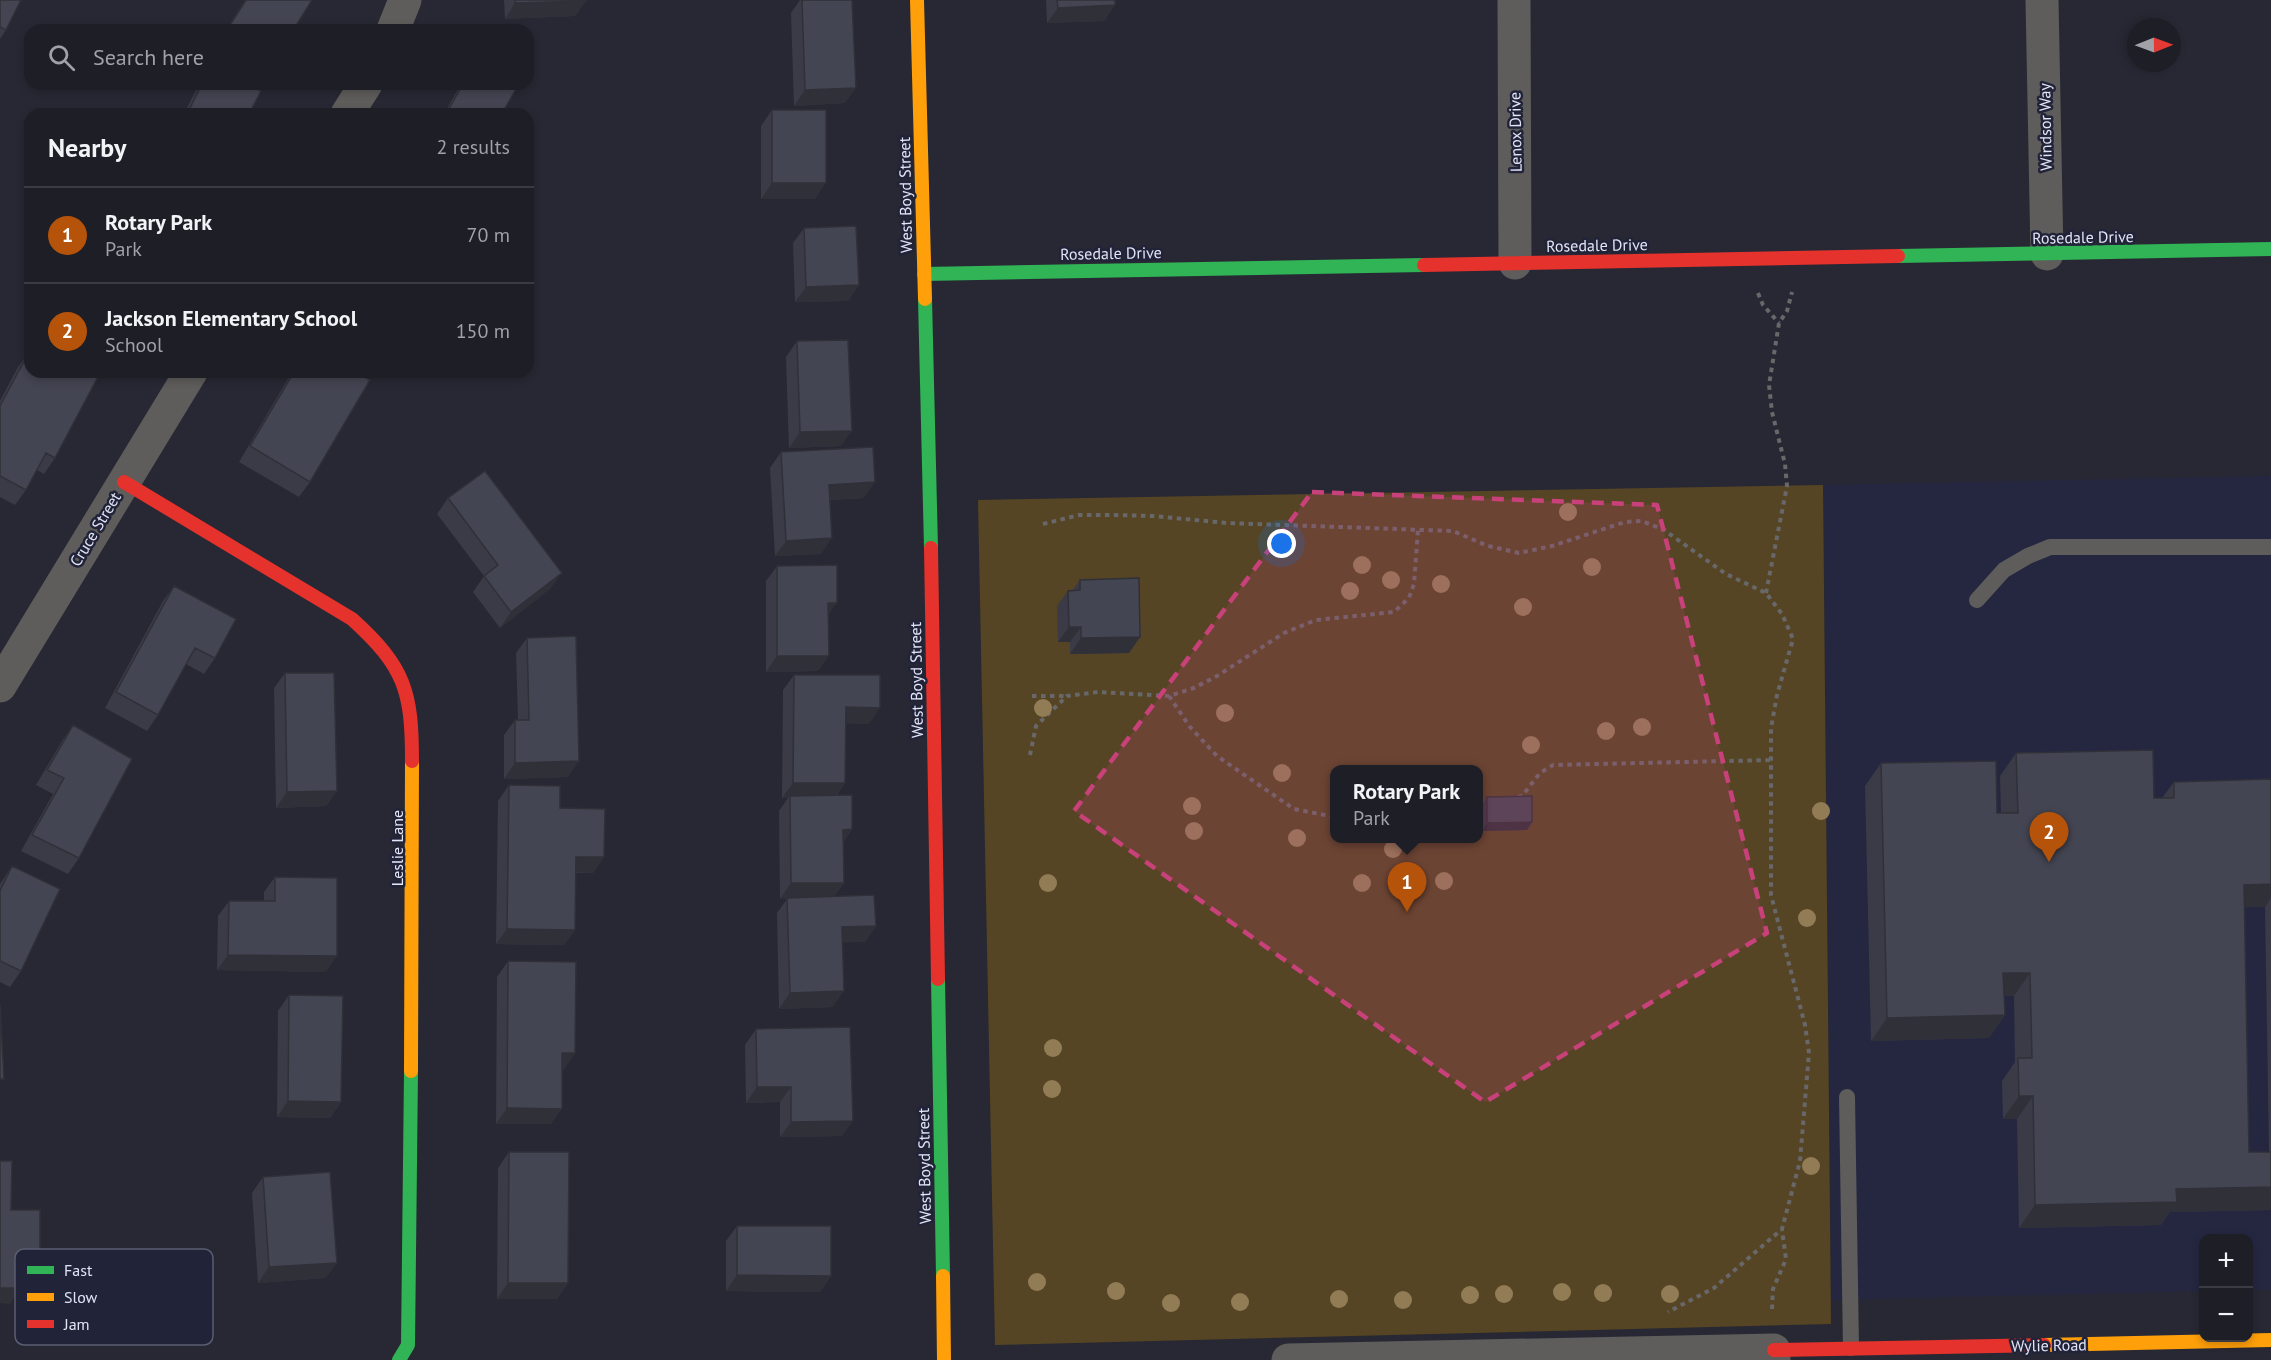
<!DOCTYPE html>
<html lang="en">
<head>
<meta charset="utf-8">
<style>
  body { margin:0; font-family:"PT Sans",sans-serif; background:#2a2b32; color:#f1f3f6 }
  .controls { position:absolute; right:18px; bottom:18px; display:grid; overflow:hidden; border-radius:12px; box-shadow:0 3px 9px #0003 }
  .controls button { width:54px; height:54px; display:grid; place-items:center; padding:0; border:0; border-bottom:2px solid #3b3c43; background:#1d1e26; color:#f1f3f6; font:30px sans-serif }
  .compass { position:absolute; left:2127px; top:18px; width:54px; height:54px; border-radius:50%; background:#1d1e26; box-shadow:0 3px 9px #0003; rotate:89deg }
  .you { position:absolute; left:1282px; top:544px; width:21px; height:21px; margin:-15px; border:4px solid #fff; border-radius:50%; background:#1a73e8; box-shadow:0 0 0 9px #1a73e833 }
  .badge { display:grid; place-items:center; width:39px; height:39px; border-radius:50%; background:#b45309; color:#fff; font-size:20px; font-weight:700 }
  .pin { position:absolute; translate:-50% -50px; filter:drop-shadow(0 2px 3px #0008) }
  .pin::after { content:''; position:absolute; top:32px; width:21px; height:18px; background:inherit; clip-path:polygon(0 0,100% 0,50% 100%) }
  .popup { position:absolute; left:1330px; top:765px; width:153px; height:78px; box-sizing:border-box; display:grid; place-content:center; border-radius:12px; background:#1d1e26; filter:drop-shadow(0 2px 4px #0005); font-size:20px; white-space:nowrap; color:#a0a2a7 }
  .popup b { font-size:22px; color:#f1f3f6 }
  .popup::after { content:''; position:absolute; left:50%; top:100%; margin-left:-12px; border:12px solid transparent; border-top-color:#1d1e26 }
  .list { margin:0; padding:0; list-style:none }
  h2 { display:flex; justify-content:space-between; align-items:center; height:78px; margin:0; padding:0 24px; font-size:26px }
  h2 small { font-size:20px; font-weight:400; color:#a0a2a7 }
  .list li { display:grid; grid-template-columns:39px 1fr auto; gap:18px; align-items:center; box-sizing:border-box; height:96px; padding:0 24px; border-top:2px solid #3b3c43 }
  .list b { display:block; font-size:22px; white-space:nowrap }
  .list p { margin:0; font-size:20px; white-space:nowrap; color:#a0a2a7 }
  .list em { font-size:20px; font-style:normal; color:#a0a2a7 }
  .icon { flex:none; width:33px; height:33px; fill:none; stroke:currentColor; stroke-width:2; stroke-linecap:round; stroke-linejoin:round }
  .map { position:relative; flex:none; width:2271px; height:1360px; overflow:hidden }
  .search { position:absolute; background:#1d1e26; box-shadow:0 3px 9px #0003; left:24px; top:24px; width:510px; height:66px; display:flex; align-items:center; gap:15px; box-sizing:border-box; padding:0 21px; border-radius:18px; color:#a0a2a7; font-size:22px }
  .panel { position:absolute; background:#1d1e26; box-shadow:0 3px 9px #0003; left:24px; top:108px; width:510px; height:270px; border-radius:18px }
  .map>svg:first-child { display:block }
</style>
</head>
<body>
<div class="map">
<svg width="2271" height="1360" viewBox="0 0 2271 1360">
  <rect width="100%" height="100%" fill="#272833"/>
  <path fill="#252741" d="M2271,476V1290H2249L2248,1238H2204L2203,1291L1832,1300L1824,485Z"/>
  <path fill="#564524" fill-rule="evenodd" d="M1823,485L1831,1324L995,1345L978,500ZM1335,770H1479V838H1335Z"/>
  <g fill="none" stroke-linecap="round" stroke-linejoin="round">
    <path stroke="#686769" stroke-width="4" stroke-dasharray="4.5 4.5" stroke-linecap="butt" d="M1758,293L1763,305L1779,323
      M1043,524L1079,515H1113L1153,516L1227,523L1453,531L1488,546L1519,553L1552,546L1625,522L1642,521L1664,530L1726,574L1766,593L1782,614L1793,639L1777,695L1771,728V895L1805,1025L1809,1053L1800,1161L1782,1229L1714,1288L1668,1312
      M1766,593L1787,486L1785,464L1772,412L1769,385L1779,323L1787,311L1792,292
      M1032,696H1066
      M1169,696L1190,727L1217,756L1294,809L1335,817
      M1030,755L1036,726L1067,696L1098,692L1169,696L1194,688L1217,676L1284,633L1316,620L1394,612L1409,598L1414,584L1418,530
      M1518,797L1522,796L1540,773L1553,765L1771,760
      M1479,801L1490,799
      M1772,1309L1773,1289L1786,1259L1782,1230"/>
    <path stroke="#5e5d5b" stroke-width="16" d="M1977,600L2004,570L2028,556L2050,547H2271
      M1847,1097L1851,1348"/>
    <path stroke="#5e5d5b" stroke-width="33" d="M1514,0L1515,263
      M2042,0L2047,254
      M393,30L405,0
      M347,114L366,84
      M0,686L191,372
      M1288,1360L1774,1350V1360"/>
    <path stroke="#30b455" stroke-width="14" d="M1898,256L2271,249
      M924,274L1424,265
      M925,299L931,548
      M938,979L943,1276
      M399,1360L408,1345L411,1071"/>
    <path stroke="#ff9f0a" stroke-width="14" d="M917,0L925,299
      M411,1071L412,761
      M943,1276L944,1360
      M2044,1345L2271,1340"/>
    <path stroke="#e5322d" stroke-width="14" d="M1424,265L1898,256
      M124,482L352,619C405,667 412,691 412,761
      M931,548L938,979
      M1774,1350L2044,1345"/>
  </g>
  <g fill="#927c55">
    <circle cx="1568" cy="512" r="9"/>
    <circle cx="1362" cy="565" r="9"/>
    <circle cx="1592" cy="567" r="9"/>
    <circle cx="1391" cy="580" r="9"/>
    <circle cx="1441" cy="584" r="9"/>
    <circle cx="1350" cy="591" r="9"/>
    <circle cx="1523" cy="607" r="9"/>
    <circle cx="1043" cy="708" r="9"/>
    <circle cx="1225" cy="713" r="9"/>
    <circle cx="1642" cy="727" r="9"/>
    <circle cx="1606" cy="731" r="9"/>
    <circle cx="1531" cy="745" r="9"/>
    <circle cx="1282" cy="773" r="9"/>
    <circle cx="1192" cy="806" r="9"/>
    <circle cx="1821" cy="811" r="9"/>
    <circle cx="1194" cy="831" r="9"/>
    <circle cx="1297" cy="838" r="9"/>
    <circle cx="1393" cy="849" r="9"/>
    <circle cx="1444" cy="881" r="9"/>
    <circle cx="1048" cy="883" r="9"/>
    <circle cx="1362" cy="883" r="9"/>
    <circle cx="1807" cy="918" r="9"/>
    <circle cx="1053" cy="1048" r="9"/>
    <circle cx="1052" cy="1089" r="9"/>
    <circle cx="1811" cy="1166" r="9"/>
    <circle cx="1037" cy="1282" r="9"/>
    <circle cx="1116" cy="1291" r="9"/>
    <circle cx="1562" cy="1292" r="9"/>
    <circle cx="1603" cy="1293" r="9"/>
    <circle cx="1504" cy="1294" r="9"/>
    <circle cx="1670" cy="1294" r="9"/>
    <circle cx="1470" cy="1295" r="9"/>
    <circle cx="1339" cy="1299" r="9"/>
    <circle cx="1403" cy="1300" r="9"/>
    <circle cx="1240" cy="1302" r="9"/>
    <circle cx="1171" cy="1303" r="9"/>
  </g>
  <path fill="#3a3b47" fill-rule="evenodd" d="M0,0L6,30L0,39Z
    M245,0H312L297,24L306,30H226Z
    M504,0H586V1L575,16L505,19Z
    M800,0H852L845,103L794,106L791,13Z
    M1046,0H1115V5L1104,21L1047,23Z
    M199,84H246L249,114H184Z
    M461,84H519L504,110L511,114H444Z
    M772,110L815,199H761V126Z
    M804,228L859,285L848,301L795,302L793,243Z
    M797,341L841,446L789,448L786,357Z
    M29,352L55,458L44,474L37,470L26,490L15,505L0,497V401L18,367Z
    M292,372H356L310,482L299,497L239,462Z
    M781,452L864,498L830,500L821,554L775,556L770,468Z
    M448,498L551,588L500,628L473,592L484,576L437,514Z
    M777,566L828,616L818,671L766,672V581Z
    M1080,580L1140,637L1129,653L1070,654V642H1058L1057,606L1068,591H1072Z
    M174,586L215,658L204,674L186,664L158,715L147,731L105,708L163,601Z
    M527,638L568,777L504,779V735L515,720H518L516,653Z
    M285,673L337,791L326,806L276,808L274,688Z
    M794,675L869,724L846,723L845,783L837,795L852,829L843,843L844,883L834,896L876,926L865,942H842L833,1007L779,1009L777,913L787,899H780L779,811L788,798H782L783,690Z
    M73,725L79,858L68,874L21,851L53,794L36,785L62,741Z
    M2016,753L2154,798H2162L2174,782L2271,779V1210L2170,1212L2161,1225L2019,1228L2017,1119H2003L2002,1081L2015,1062L2014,996H2004L2005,1015L1989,1038L1871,1041L1865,786L1881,763L1997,813H2001L2000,776ZM2244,907H2265L2269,1152H2249Z
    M509,785L560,808L604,857L593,873H576L575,930L564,945L496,944L498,801Z
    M1487,797L1532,822L1527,830L1482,831L1481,805Z
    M12,866L21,971L10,987L0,982V884Z
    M275,877L326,972L217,970L218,916L229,901H264V892Z
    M508,961L575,1053L564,1069H562L551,1124H496L497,977Z
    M289,995L341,1102L330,1118L277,1117L278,1011Z
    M756,1029L842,1136L780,1137V1102L746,1103L745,1045Z
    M509,1152L568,1283L557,1299H497L498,1168Z
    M263,1177L326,1278L258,1283L252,1193Z
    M737,1226L831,1276L820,1292L726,1291V1241Z"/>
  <path fill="#303039" d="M586,1L575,16L505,19L515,3Z
    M1115,5L1104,21L1047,23L1058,8Z
    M856,88L845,103L794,106L805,90Z
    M772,183H826L815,199H761Z
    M859,285L848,301L795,302L806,287Z
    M852,431L841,446L789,448L800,432Z
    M875,482L864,498L818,500L829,485Z
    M832,538L821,554L775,556L786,541Z
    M562,573L551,588L500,628L511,612Z
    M828,603H837L826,618Z
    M1069,627H1081L1070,642H1058Z
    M1140,637L1129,653L1070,654L1081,638Z
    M777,656H829L818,671L766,672Z
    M846,707L880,708L869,724L835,723Z
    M579,761L568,777L504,779L515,763Z
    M793,783H845L834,798L790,796L788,798H782Z
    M337,791L326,806L276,808L287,792Z
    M1532,822L1527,830L1482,831L1487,823Z
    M852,829L841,845L843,830Z
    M576,857H604L593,873L565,872Z
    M791,883H844L833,898L780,899Z
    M2271,884V898L2265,907L2228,908L2244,885Z
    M876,926L865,942L831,943L842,927Z
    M507,929L575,930L564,945L496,944Z
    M228,955L337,956L326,972L217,970Z
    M2003,973H2030L2014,996H1987Z
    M844,991L833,1007L779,1009L790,993Z
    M2005,1015L1989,1038L1871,1041L1887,1018Z
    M562,1053H575L564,1069H551Z
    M757,1087H791L780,1102L746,1103Z
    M2019,1096H2033L2017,1119H2003Z
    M288,1101L341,1102L330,1118L277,1117Z
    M507,1108L562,1109L551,1124H496Z
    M853,1121L842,1136L780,1137L791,1122Z
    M2271,1187V1210L2170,1212L2161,1225L2019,1228L2035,1205L2176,1189Z
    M22,1261H40L29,1277L11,1276Z
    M337,1263L326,1278L258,1283L269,1267Z
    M737,1275L831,1276L820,1292L726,1291Z
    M508,1283H568L557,1299H497Z
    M0,1288H21L10,1304L0,1303Z"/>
  <path fill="#444552" stroke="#303039" stroke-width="1.5" d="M0,0H21L6,30L0,27Z
    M246,0H312L297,24L306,30H227Z
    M515,0H586V1L515,3Z
    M802,0H852L856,88L805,90Z
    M1057,0H1115V5L1058,8Z
    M202,84H246L261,91L249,114H187Z
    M463,84H519L504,110L511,114H446Z
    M772,110H826V183H772Z
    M856,226L859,285L806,287L804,228Z
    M848,340L852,431L800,432L797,341Z
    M29,352H30V372H98L100,373L55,458L46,453L26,490L0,476V406Z
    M294,372H356L370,380L310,482L250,446Z
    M873,447L875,482L829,485L832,538L786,541L781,452Z
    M485,471L562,573L511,612L484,576L498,565L448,498Z
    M837,565V603H828L829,656H777V566Z
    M1139,578L1140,637L1081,638V627H1069L1068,591L1080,590V580Z
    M174,586L236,619L215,658L195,648L158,715L116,692Z
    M576,636L579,761L515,763V720H529L527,638Z
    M285,673H334L337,791L287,792Z
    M794,675H880V708L846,707L845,783H793Z
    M73,725L132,759L79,858L32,835L64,778L47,770Z
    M2153,750L2154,798H2174V782L2271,779V884L2244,885L2249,1152H2271V1187L2176,1189L2177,1202L2035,1205L2033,1096H2019L2018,1058H2032L2030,973H2003L2005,1015L1887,1018L1881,763L1996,761L1997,813H2018L2016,753Z
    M509,785L560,786V808L605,809L604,857H576L575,930L507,929Z
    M852,795V829L843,830L844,883H791L790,796Z
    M1532,796V822L1487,823V797Z
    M12,866L60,889L21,971L0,961V891Z
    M275,877L337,878V956L228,955L229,901H275Z
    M874,895L876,926L842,927L844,991L790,993L787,898Z
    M508,961L576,962L575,1053H562V1109L507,1108Z
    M289,995L343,996L341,1102L288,1101Z
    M0,1004L4,1079H0Z
    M850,1027L853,1121L791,1122V1087H757L756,1029Z
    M509,1152H569L568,1283H508Z
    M0,1161H12L11,1210H40V1261H22L21,1288H0Z
    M330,1172L337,1263L269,1267L263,1177Z
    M737,1226H831V1276L737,1275Z"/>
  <path fill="#c9417a" fill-opacity="0.2" stroke="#c9417a" stroke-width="4.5" stroke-dasharray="12 8" stroke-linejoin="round" d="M1312,492L1657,505L1767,933L1485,1102L1074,811Z"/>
  <g text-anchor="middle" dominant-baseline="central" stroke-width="5" stroke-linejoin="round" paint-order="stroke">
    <g font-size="16" fill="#e3e5f5" stroke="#212339">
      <text transform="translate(2045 127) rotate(-91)">Windsor Way</text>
      <text transform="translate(1515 132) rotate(-91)">Lenox Drive</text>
      <text transform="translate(905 195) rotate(-91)">West Boyd Street</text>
      <text transform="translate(2083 237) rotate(-1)">Rosedale Drive</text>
      <text transform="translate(1597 245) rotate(-1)">Rosedale Drive</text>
      <text transform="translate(1111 253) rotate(-1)">Rosedale Drive</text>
      <text transform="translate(95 529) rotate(-59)">Cruce Street</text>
      <text transform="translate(916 680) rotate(-91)">West Boyd Street</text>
      <text transform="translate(397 848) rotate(-90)">Leslie Lane</text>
      <text transform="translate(924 1166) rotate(-91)">West Boyd Street</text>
      <text transform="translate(2049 1345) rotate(-1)">Wylie Road</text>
    </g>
  </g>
  <rect x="15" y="1249" width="198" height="96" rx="9" fill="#212339" stroke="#5b5d71" stroke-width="1.5"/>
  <rect x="27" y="1266" width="27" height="8" fill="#30b455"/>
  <rect x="27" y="1293" width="27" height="8" fill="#ff9f0a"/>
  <rect x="27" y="1320" width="27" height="8" fill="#e5322d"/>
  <g font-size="16" fill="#e3e5f5">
    <text x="64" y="1276">Fast</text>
    <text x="64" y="1303">Slow</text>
    <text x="64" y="1330">Jam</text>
  </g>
</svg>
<div class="controls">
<button>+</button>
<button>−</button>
</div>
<svg class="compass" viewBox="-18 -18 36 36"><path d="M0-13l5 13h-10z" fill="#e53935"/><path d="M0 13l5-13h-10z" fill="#a0a2a7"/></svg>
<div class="you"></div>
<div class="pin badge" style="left:1407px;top:912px">1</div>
<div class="popup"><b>Rotary Park</b>Park</div>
<div class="pin badge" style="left:2049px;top:862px">2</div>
<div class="search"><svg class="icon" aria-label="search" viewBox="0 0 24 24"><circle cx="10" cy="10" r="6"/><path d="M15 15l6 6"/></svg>Search here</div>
<section class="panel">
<h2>Nearby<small>2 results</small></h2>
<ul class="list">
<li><span class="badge">1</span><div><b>Rotary Park</b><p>Park</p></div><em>70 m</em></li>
<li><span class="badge">2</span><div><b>Jackson Elementary School</b><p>School</p></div><em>150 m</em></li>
</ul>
</section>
</div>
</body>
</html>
